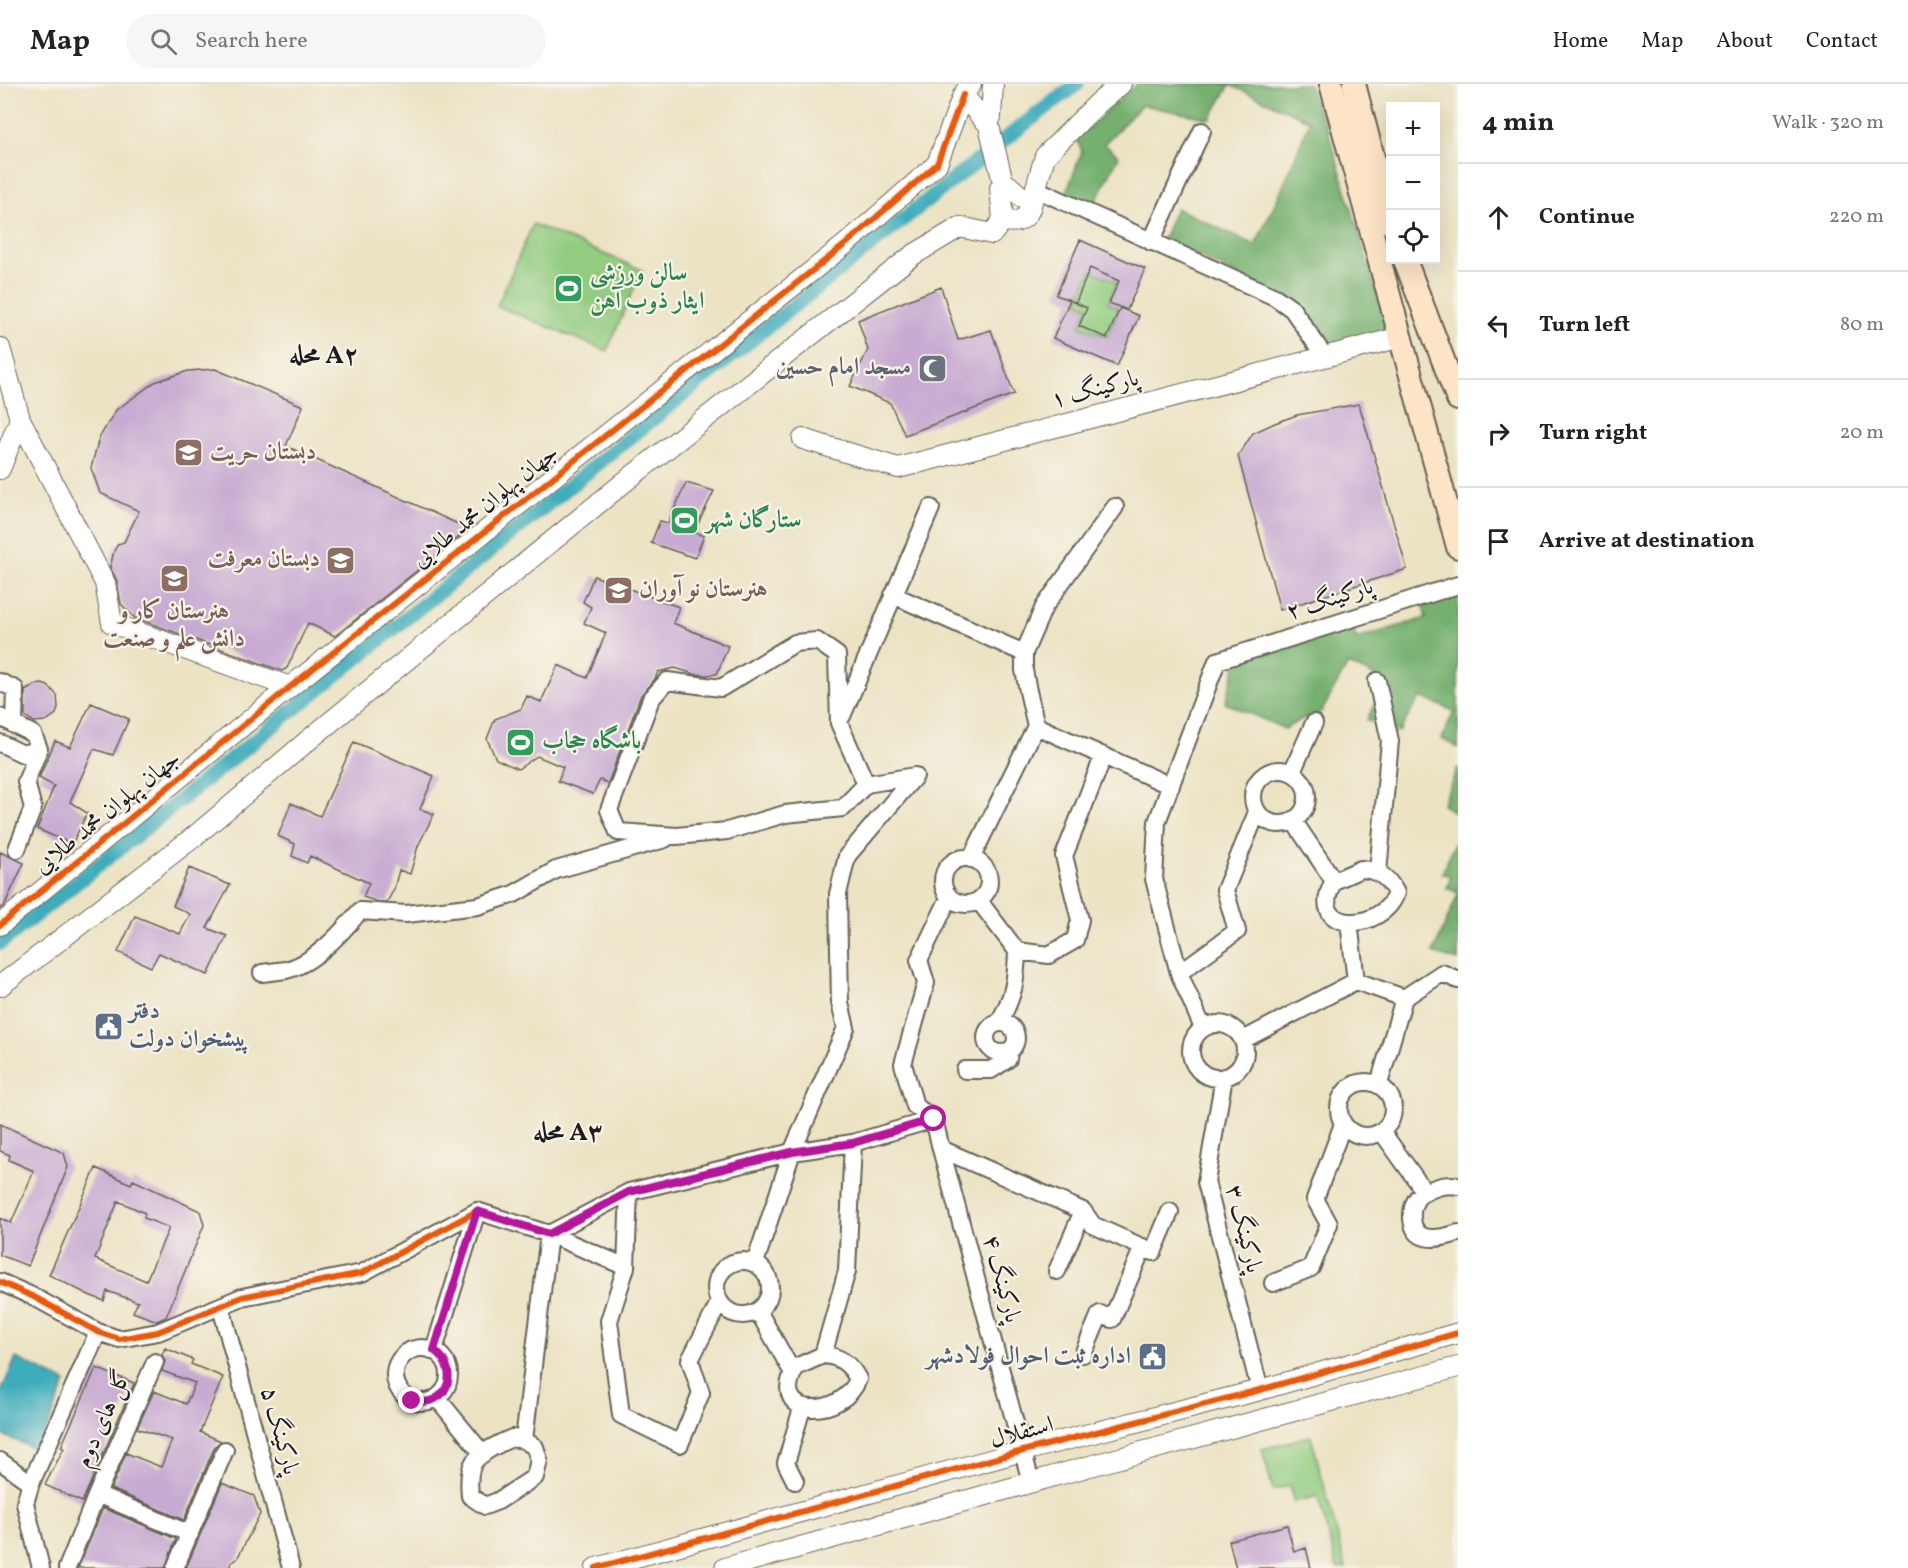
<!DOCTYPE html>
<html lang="en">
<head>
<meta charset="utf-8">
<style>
  body { margin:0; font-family:Vollkorn,Amiri,serif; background:#f6f6f6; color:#222 }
  .controls { position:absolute; right:18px; top:18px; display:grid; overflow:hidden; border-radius:0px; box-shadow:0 6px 24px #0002 }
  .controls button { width:54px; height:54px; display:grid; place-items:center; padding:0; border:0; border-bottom:2px solid #e0e0e0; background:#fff; color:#222; font:30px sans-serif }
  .stop { position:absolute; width:18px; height:18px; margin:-14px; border:4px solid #b5179e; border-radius:50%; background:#fff }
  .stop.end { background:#b5179e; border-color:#fff; box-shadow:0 2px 6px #0008 }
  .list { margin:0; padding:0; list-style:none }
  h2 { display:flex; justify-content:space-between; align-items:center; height:78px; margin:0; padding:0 24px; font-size:26px }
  h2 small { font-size:20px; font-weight:400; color:#767676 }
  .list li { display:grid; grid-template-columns:39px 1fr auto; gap:18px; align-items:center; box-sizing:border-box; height:108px; padding:0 24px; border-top:2px solid #e0e0e0 }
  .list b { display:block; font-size:22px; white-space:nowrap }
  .list em { font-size:20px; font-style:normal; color:#767676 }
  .icon { flex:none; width:33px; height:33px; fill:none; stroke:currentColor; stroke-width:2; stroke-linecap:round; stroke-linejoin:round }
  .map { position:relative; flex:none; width:1458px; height:1484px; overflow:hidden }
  header { display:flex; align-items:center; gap:36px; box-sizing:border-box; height:84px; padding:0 30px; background:#fff; border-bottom:2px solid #e0e0e0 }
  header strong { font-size:28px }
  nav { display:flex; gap:33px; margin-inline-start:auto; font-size:21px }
  .search { width:420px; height:54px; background:#f6f6f6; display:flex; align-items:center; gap:15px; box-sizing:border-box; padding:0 21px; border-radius:33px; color:#767676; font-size:22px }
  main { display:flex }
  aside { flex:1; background:#fff }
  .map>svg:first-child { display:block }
</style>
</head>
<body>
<header>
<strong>Map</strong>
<div class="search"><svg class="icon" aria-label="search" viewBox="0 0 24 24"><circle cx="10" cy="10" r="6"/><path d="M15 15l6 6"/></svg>Search here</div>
<nav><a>Home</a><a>Map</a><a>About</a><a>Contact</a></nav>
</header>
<main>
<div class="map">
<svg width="1458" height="1484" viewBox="0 0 1458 1484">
  <rect width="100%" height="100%" fill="#f7f3e8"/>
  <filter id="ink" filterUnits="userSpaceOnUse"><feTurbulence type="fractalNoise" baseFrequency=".0167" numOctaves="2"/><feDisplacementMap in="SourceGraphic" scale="12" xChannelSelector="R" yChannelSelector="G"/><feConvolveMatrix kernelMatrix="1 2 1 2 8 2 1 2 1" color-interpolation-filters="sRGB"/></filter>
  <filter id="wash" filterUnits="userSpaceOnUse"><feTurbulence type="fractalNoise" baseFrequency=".008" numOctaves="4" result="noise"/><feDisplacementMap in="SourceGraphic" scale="24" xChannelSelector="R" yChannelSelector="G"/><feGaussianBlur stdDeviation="1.35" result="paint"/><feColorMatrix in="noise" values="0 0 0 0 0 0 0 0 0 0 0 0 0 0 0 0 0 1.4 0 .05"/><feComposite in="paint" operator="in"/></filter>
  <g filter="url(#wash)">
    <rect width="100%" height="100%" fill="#ece3c4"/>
    <path fill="#92cc80" stroke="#57744e" stroke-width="1.5" d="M533,140L642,186L607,267L497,222Z
      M1091,186L1117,198L1108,219L1119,224L1107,253L1080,242L1088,223L1077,218Z
      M1310,1352H1311L1346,1484H1337L1318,1412L1294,1418L1289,1402L1273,1406L1262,1365Z"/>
    <path fill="#75b06e" stroke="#486645" stroke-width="1.5" d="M1137,0H1309L1314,17L1325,38L1336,73L1389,249L1330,264L1297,221L1163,155L1176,124L1255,161L1281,107L1310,37L1230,1L1210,35L1142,21L1104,60L1119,72L1093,123L1066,110L1082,67L1076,55Z
      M1456,509L1458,511V664L1442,655L1454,627L1420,613L1399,648L1367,636L1385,597L1348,580L1322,627L1298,637L1285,645L1225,619L1237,577L1354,546L1356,555L1426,534L1422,517Z
      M1458,683V730L1442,721Z
      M1458,752V809L1447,804L1451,792L1442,789Z
      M1458,810V877L1433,869Z"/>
    <path fill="#3dacbb" stroke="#2c646c" stroke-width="1.5" d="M16,1274L66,1298L38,1366L0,1350V1310Z"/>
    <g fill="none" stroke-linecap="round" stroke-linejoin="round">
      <path stroke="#3dacbb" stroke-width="15" d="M0,859C267,650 528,434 794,222C888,148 981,72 1077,0"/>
    </g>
    <g id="blocks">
      <path fill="#c8abd2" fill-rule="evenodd" d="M1080,156L1145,185L1127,226L1109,219L1119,197L1090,184L1076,218L1071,217L1087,224L1079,242L1107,254L1120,224L1139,232L1117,282L1053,254L1070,216L1056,211Z
        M941,203L958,256L991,246L1014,310L905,351L890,319L850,302L868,266L858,236Z
        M215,285L303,322L286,362L469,445L335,552L308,539L287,584L282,587L135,534L121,520L117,497L110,483L114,467L118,460L124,458L139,427L100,409L91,384L99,354L116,326L155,298L188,287Z
        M1359,320L1407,485L1280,526L1238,372L1253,349L1275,339L1297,331Z
        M686,399L714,407L694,448L704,452L695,474L651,459L660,437L668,439Z
        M594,492L679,523L673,539L728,562L717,590L706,591L694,590L675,584L658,588L655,595L641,611L608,699L600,696L593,710L558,697L563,683L537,672L518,685L496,675L487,655L495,635L521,625L527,612L541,618L558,581L587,594L606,549L584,539L591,523L583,518Z
        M42,600L48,602L57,611L58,624L56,630L46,637L34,638L25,632V607L35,601Z
        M91,619L129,635L113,671L94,665L70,718L87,729L72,760L37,745L54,702L39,694L55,657L70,663Z
        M354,658L434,692L420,725L434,730L418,762L410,790L399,786L394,805L387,818H378L363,813L369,799L310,772L307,779L292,772L295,760L278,752L291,719L320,732Z
        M0,768L24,779L4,822L0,825Z
        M189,784L230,801L207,844L227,852L208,891L159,869L151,883L118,868L135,832L180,850L190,830L173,822Z
        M0,1040L64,1069L68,1083L28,1182L0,1171V1134L11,1139L34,1087L9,1076L10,1071L0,1067Z
        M96,1084L131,1100L133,1096L200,1127L204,1141L166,1233L157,1237L133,1228L138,1218L107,1207L104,1217L89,1211L49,1191ZM118,1117L145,1129L144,1134L169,1144L146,1197L95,1175Z
        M165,1264L193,1276L191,1280L223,1293L200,1348L221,1357L215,1362L184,1436L111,1405L126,1369L161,1383L172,1356L137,1344L154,1307L186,1320L195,1299L162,1287L165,1277L162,1271Z
        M96,1284L134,1299L82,1418L45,1401L64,1364L61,1363Z
        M222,1399L254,1412L260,1430L237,1475L231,1479L229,1484H186Z
        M103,1424L176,1455L165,1484H78Z
        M1287,1441L1294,1468L1306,1464L1311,1484H1236L1229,1457Z"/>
    </g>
  </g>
  <g filter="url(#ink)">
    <use href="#blocks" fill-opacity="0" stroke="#656257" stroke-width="1.5"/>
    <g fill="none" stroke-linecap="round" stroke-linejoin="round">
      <defs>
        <path id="minor" d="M1036,105L1275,213L1292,225L1325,273
          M1151,158L1202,47
          M893,511L1024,569
          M1377,597L1390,657L1378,788
          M0,598L15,605L14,641
          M842,632L931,424
          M0,633L33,650L39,665L26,698L33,724L17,765
          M1036,642L1171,702
          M0,659L23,670L39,665
          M1253 713a27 27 0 1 1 54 0a27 27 0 1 1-54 0Z
          M1292,688L1314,639
          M866,700L839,639L837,571L817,557L795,559L721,604L667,597L651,615L609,726L618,748L677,752L727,747L785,730L843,724L866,700L915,692
          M1293,736L1334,797
          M943 797a23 23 0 1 1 46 0a23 23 0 1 1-46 0Z
          M971,775L1036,642L1028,607L1024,586V569L1044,523L1115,423
          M1361,785C1378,786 1388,793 1396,809C1383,849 1304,850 1334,797Z
          M979,817L1017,867L1049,871L1075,856L1080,836L1064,772L1103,673
          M1349,838L1356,897
          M262,889C270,888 278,887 286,886C315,879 342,848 360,827L406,830L478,822L514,810L556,786L665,755
          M1179,889L1237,847L1225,806L1257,728
          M999,938C1014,912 1016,897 1017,867
          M986 954a15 15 0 1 1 30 0a15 15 0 1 1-30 0Z
          M1191 967a27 27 0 1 1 54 0a27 27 0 1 1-54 0Z
          M1203,944L1179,889L1154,795L1157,738L1217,577L1458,501
          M1243,956L1356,897L1404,914L1442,889L1458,896
          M965,986H991L1008,975L1009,967
          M1224,993L1206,1098L1260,1306
          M1339 1025a27 27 0 1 1 54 0a27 27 0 1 1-54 0Z
          M1379,1000L1404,914
          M934,1035L941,1065L1031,1398
          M934,1035L915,1022L903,980L926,899L919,876L949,814
          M1382,1048L1425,1108
          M941,1065L1083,1127L1093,1141L1153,1168L1170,1128
          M1458,1102C1449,1100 1443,1101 1435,1104C1430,1106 1422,1108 1418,1113C1409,1124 1409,1149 1425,1153C1435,1156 1449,1152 1458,1149
          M629,1108L626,1183L609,1237L621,1331L680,1360L701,1309L690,1276L719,1219
          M716 1204a27 27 0 1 1 54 0a27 27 0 1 1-54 0Z
          M755,1179L792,1068L846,944L840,919L838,810L847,772L915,692
          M1057,1187L1083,1127
          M0,1198L34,1213L98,1248L119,1255L158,1248L242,1213L362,1189L477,1127L549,1150L629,1108L792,1068L853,1059L934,1035
          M1273,1199L1311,1184L1329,1140L1315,1115L1343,1040
          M221,1223L291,1484
          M758,1227L793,1289
          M395 1291a27 27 0 1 1 54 0a27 27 0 1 1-54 0Z
          M434,1266L477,1127
          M1083,1270L1100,1230L1112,1235L1143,1163
          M823,1271L847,1187L853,1059
          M823,1271C840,1272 850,1280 858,1295C843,1336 766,1335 796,1283Z
          M437,1314L483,1370
          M512,1354L524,1356L535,1363L539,1376L535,1393L498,1417L485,1422L470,1412C469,1402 468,1387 474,1378C481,1368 502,1358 512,1354Z
          M524,1356L549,1150L626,1183
          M0,1377L31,1399
          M795,1397L786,1379L802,1324
          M97,1410L190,1450
          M41,1484L25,1419L31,1399L98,1248
          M67,1484L97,1410L155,1278
          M175,1484L225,1366"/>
        <path id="tertiary" d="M971,0L963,11L983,35L991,33L993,0
          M987,34L1004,102
          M1008,101L1031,121C1028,135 1017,141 1003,136L1000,104Z
          M1031,121L1045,72L1097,20L1121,0
          M0,264L20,335L105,499L112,539L290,603
          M803,355L898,384L1401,253
          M0,385L20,335
          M0,841L290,603L847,159L937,80L963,11
          M0,902L195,752L311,654L622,400L913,171L960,143L992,150L1003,136
          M596,1484L1023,1367L1260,1306L1458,1249
          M725,1484L1090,1382L1458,1283"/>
        <path id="secondary" d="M1331,0L1458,463
          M1354,0L1390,139
          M1405,176L1458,315"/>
      </defs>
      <use href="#minor" stroke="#656257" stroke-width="20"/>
      <use href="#tertiary" stroke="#656257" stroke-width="22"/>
      <use href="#secondary" stroke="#656257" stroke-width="26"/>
      <use href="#minor" stroke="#fff" stroke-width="16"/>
      <use href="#tertiary" stroke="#fff" stroke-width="20"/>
      <use href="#secondary" stroke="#fee4c6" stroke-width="22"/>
      <defs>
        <path id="cycleway" d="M0,841L290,603L847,159L937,80L963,11
          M0,1198L34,1213L98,1248L119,1255L158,1248L242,1213L362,1189L477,1127L549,1150L629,1108L792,1068L853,1059L934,1035
          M596,1484L1023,1367L1260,1306L1458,1249"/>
      </defs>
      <use href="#cycleway" stroke="#f7f3e8" stroke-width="10"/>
      <use href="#cycleway" stroke="#e8590c" stroke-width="6"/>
    </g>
  </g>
  <g fill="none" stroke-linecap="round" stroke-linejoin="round" filter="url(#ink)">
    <path stroke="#b5179e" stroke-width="8" d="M412,1317C447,1325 462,1287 434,1266L477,1127L549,1150L629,1108L792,1068L853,1059L934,1035"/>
  </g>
  <defs>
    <symbol id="stadium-square" viewBox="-11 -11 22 22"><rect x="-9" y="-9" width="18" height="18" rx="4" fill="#2e9e5b" stroke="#f7f3e8"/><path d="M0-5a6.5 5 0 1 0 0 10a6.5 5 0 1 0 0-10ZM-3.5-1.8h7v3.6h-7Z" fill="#fff"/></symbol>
    <symbol id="mosque-square" viewBox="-11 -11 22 22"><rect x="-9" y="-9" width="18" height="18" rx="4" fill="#6b7280" stroke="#f7f3e8"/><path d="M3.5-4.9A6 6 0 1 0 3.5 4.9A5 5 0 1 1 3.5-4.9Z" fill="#fff"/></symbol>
    <symbol id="school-square" viewBox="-11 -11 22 22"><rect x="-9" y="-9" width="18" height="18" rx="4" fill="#8d6e63" stroke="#f7f3e8"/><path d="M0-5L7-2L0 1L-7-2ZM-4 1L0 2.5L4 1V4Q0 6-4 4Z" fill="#fff"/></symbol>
    <symbol id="civic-square" viewBox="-11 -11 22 22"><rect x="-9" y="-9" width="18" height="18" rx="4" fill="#5c6f8a" stroke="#f7f3e8"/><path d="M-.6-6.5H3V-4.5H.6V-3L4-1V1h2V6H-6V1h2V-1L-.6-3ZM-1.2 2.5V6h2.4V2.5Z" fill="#fff"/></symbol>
  </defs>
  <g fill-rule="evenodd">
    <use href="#stadium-square" x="552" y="188" width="33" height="33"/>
    <use href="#mosque-square" x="916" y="268" width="33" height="33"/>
    <use href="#school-square" x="172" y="352" width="33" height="33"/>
    <use href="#stadium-square" x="668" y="420" width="33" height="33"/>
    <use href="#school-square" x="324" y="460" width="33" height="33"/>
    <use href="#school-square" x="158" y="478" width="33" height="33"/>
    <use href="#school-square" x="602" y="490" width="33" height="33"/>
    <use href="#stadium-square" x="504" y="642" width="33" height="33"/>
    <use href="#civic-square" x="92" y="926" width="33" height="33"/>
    <use href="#civic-square" x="1136" y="1256" width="33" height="33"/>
  </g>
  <g text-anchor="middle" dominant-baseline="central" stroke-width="4.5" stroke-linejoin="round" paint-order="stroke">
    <g font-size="24" font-weight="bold" fill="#27864d" stroke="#f7f3e8" text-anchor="start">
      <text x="590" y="190">سالن ورزشی<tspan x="590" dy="28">ایثار ذوب آهن</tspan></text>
      <text x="706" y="437">ستارگان شهر</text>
      <text x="542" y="658">باشگاه حجاب</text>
    </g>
    <g font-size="24" font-weight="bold" fill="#5b616d" stroke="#f7f3e8" text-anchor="end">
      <text x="911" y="284">مسجد امام حسین</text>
    </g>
    <g font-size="24" fill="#1c1c1c" stroke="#f7f3e8">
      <text transform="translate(1095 306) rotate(-15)">پارکینگ ۱</text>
      <text transform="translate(486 423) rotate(-39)">جهان پهلوان محمد طلایی</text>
      <text transform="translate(1330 516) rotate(-18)">پارکینگ ۲</text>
      <text transform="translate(108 729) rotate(-39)">جهان پهلوان محمد طلایی</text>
      <text transform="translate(1243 1145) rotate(76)">پارکینگ ۳</text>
      <text transform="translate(1001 1195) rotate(75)">پارکینگ ۴</text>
      <text transform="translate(104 1335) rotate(-66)">گل های دوم</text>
      <text transform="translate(279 1347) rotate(75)">پارکینگ ۵</text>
      <text transform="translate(1022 1349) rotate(-15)">استقلال</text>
    </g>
    <g font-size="24" font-weight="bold" fill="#785e54" stroke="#f7f3e8" text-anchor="start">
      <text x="210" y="369">دبستان حریت</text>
      <text x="320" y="476" text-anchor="end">دبستان معرفت</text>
      <text x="639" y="506">هنرستان نو آوران</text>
      <text x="174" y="528" text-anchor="middle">هنرستان کار و<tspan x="174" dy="28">دانش علم و صنعت</tspan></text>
    </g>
    <g font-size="24" font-weight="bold" fill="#4e5e75" stroke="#f7f3e8" text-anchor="start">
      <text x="129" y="928">دفتر<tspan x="129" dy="28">پیشخوان دولت</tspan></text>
      <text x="1131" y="1273" text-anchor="end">اداره ثبت احوال فولادشهر</text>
    </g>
    <g font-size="26" font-weight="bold" fill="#1c1c1c" stroke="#f7f3e8">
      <text x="324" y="272">محله A۲</text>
      <text x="568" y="1049">محله A۳</text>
    </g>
  </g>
</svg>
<div class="controls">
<button>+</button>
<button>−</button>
<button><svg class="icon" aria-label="locate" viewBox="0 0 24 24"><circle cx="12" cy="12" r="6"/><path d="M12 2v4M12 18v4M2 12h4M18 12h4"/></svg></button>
</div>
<div class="stop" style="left:934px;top:1035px"></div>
<div class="stop end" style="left:412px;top:1317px"></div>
</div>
<aside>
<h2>4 min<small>Walk · 320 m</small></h2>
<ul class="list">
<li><svg class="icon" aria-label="ahead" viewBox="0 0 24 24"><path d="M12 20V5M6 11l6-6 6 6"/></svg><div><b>Continue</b></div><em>220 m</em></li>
<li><svg class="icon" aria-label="left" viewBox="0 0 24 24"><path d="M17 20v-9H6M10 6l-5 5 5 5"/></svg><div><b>Turn left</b></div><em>80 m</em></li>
<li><svg class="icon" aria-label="right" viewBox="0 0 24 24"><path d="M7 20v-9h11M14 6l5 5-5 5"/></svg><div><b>Turn right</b></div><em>20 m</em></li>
<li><svg class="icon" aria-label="arrive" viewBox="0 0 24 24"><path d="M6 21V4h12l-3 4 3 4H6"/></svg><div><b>Arrive at destination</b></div></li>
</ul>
</aside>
</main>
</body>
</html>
